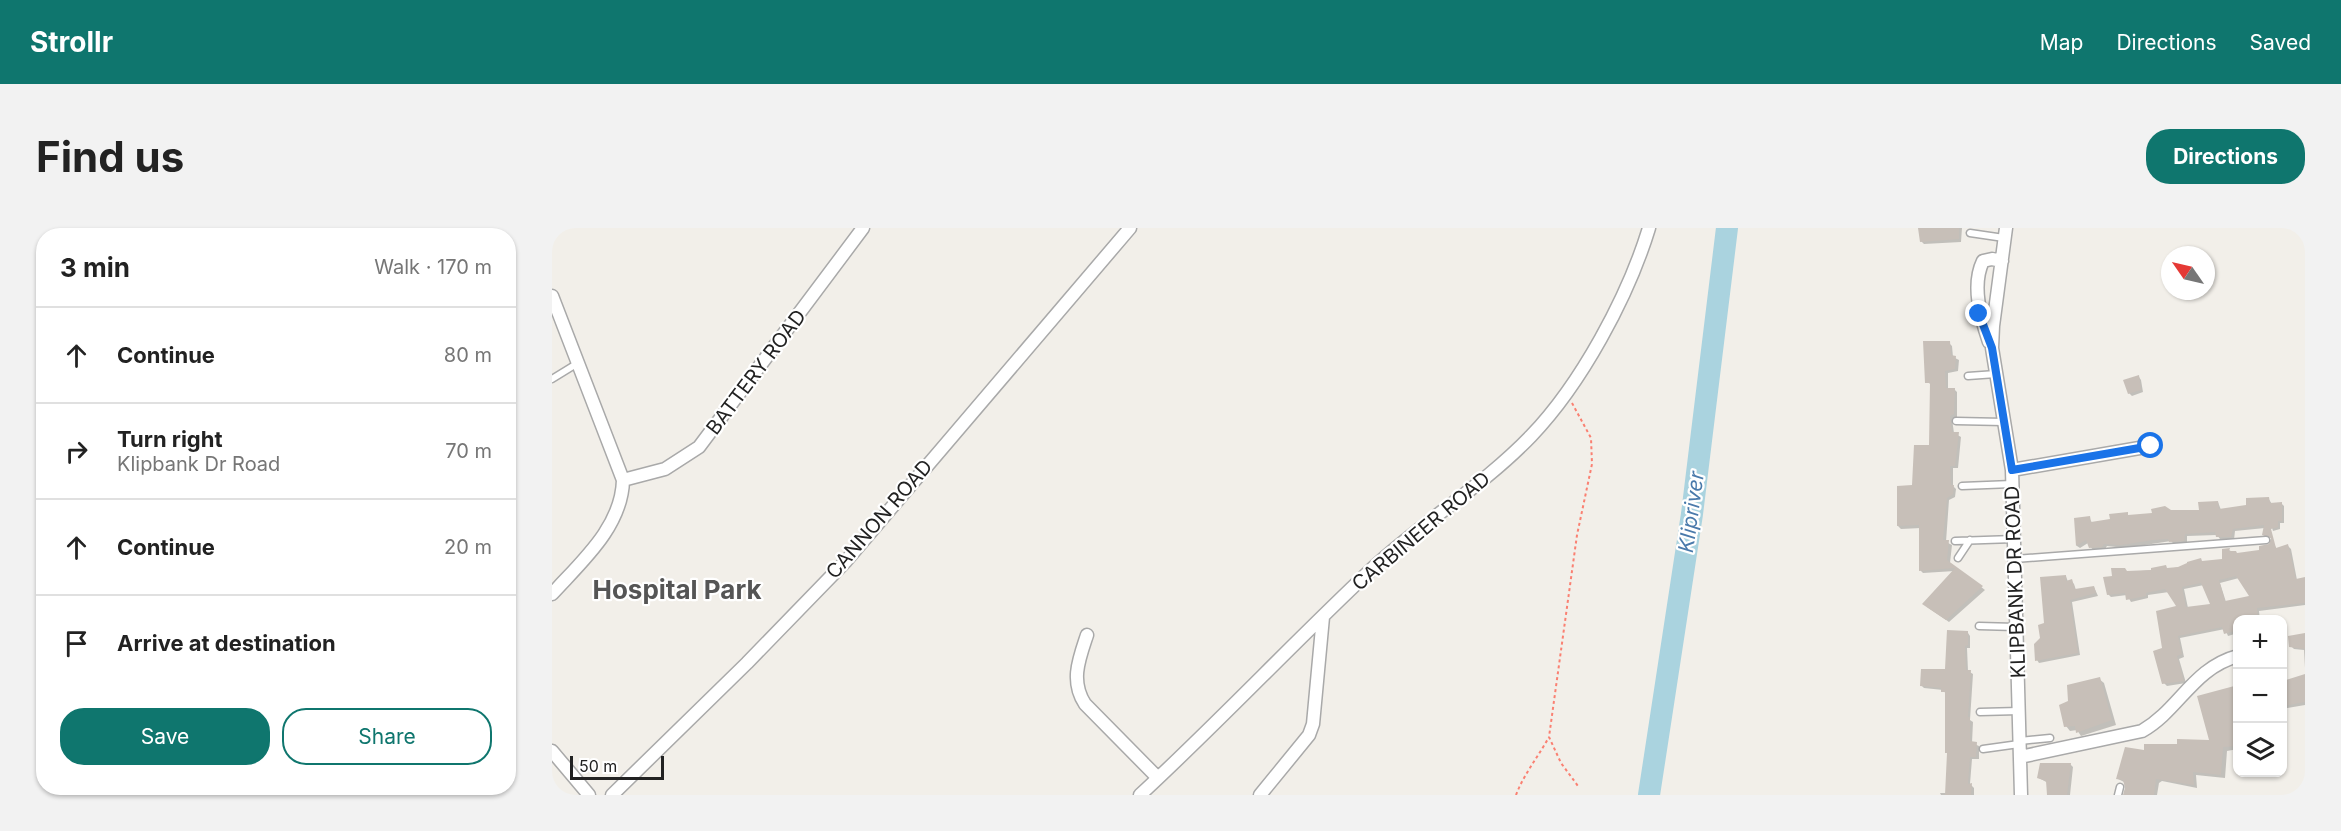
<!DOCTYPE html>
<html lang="en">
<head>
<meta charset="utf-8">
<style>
  body { margin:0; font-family:Inter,sans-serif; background:#f2f2f2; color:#222 }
  .controls { position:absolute; right:18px; bottom:18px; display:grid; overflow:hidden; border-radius:12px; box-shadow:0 2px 4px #0004 }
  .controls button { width:54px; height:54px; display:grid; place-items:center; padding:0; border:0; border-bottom:2px solid #e0e0e0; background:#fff; color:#222; font:30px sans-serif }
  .compass { position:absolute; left:1609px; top:18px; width:54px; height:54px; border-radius:50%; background:#fff; box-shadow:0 2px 4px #0004; rotate:304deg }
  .scale { position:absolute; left:18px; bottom:15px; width:94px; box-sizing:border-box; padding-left:6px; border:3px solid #222; border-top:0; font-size:16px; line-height:21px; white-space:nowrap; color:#222; -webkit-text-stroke:4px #fff; paint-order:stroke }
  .stop { position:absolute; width:18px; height:18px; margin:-14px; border:4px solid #1a73e8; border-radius:50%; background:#fff }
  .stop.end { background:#1a73e8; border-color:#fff; box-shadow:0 2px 6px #0008 }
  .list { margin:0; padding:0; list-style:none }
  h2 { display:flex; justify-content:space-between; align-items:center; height:78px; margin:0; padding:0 24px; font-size:26px }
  h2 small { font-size:20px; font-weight:400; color:#767676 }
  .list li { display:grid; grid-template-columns:39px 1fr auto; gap:18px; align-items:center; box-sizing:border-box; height:96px; padding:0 24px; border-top:2px solid #e0e0e0 }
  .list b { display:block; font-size:22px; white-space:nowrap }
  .list p { margin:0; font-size:20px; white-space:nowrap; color:#767676 }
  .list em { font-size:20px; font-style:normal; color:#767676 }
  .actions { display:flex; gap:12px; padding:18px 24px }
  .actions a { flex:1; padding:14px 0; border:2px solid #0f766e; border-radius:24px; text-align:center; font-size:21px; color:#0f766e }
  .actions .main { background:#0f766e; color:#fff }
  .icon { flex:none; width:33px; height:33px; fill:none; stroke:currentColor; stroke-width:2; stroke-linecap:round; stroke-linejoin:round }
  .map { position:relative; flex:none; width:1753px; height:567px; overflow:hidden; border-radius:24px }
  header { display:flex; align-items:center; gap:36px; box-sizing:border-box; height:84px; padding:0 30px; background:#0f766e; color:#fff }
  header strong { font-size:28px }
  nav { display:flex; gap:33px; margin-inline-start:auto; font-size:21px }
  .intro { display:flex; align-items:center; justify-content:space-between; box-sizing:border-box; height:144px; padding:0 36px }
  h1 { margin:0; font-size:42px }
  .button { padding:15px 27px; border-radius:24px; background:#0f766e; color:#fff; font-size:21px; font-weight:700 }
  main { display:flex; gap:36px; padding:0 36px }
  aside { flex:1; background:#fff; border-radius:24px; box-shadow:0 2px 4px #0004 }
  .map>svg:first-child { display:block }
</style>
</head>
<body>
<header>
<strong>Strollr</strong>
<nav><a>Map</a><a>Directions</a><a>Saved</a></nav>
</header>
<div class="intro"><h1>Find us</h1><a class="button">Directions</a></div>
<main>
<aside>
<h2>3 min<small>Walk · 170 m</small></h2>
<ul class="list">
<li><svg class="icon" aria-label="ahead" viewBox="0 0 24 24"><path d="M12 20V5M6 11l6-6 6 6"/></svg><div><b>Continue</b></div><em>80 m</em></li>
<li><svg class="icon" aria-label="right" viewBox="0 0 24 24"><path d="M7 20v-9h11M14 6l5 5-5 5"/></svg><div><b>Turn right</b><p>Klipbank Dr Road</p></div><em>70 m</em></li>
<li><svg class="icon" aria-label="ahead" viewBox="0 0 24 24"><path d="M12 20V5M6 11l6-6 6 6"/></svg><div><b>Continue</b></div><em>20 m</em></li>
<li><svg class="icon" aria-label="arrive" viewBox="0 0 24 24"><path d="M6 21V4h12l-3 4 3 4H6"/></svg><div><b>Arrive at destination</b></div></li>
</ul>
<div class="actions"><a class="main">Save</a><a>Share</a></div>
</aside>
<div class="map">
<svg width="1753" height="567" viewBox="0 0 1753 567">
  <rect width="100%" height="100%" fill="#f2efe9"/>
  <path fill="#0003" fill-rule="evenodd" d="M1368,0H1410L1409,14L1372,16L1369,13Z
    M1397,115L1400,118L1401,129L1407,132L1406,143L1396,145V161H1402L1405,164V189L1400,191L1402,205L1409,209L1406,240H1401V258L1404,261L1403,269L1397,272L1394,314L1400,317L1398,335L1433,362L1397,394L1375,379L1403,343L1371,345L1369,343V300L1349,301L1346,298L1378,219L1380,157L1375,154Z
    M1587,149L1589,152L1591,164L1580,168L1577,165Z
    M1716,270L1720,276L1729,275L1732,278V295H1728V301L1721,303L1718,293L1719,310L1711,307L1713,300L1683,303L1682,312L1668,311L1665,307L1635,308V315L1622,316L1619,313L1573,320L1555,318L1553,321L1541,322L1536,315L1528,320L1525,318L1523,292L1537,290L1541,296L1559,292L1575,286L1578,289L1619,284H1649L1666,274L1669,282L1696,278Z
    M1721,315L1725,321L1736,318L1739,321L1745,352L1753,350V377L1707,383L1708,392H1686V405L1676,408L1673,401L1628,410L1632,429L1627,431L1634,455L1615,458L1612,455L1611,421L1627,379L1617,364L1596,367V370L1579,374L1575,367L1559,369L1556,366L1575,344L1616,341L1672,332L1677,322L1686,327L1708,323ZM1687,350L1700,369L1674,374L1668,355ZM1652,357L1660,377L1636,380L1632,361Z
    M1514,348L1516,354L1519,353L1522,356L1524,362L1542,359L1546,368L1520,374L1528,427L1487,435L1485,432L1494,397Z
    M1416,405L1418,408V420H1415L1416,443L1421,446L1418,492L1421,494L1420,515L1427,518V531H1420L1418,556L1422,560V567H1389L1388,565H1394L1396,526L1394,466L1391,462L1372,460L1369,457L1394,443Z
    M1753,406V440L1752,422L1742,421L1739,418Z
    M1753,448V477L1730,481V454Z
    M1547,451L1552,455L1564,497L1529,508L1525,502L1518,503L1514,498Z
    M1655,499L1686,501V521L1675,523L1673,550L1644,547L1645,560L1610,553L1607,555L1605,567H1572L1574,555L1566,551L1593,524L1659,514Z
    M1518,536L1521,539L1518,567H1496V555L1487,550Z"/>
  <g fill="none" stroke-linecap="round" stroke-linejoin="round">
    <path stroke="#aad3df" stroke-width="22" d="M1097,567L1140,286L1175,0"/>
  </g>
  <path fill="#c7bfb8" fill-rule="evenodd" d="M1366,0H1407V11L1368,14Z
    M1371,113H1398L1399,127L1404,128L1403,141L1393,143L1394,160H1403L1402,186L1398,188L1400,204H1407L1403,238H1398L1399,257H1402L1401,266L1395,270L1391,312H1397L1395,332L1431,358L1394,392L1370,376L1403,340L1367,343V297L1345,298V258L1360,257L1362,217H1377L1378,155H1373Z
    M1587,147L1589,162L1576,166L1571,152Z
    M1717,269L1718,275L1730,274V293H1726V299L1719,301L1724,320L1736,316L1744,351L1753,349V375L1705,380L1706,392H1686V402L1672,406L1670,399L1626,408L1630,426L1625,428L1632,453L1610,456L1601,423L1610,420L1604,383L1624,378L1613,361L1594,365V368L1574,372L1573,365L1555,367L1551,349L1560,348L1559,340H1573L1575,343L1599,342V340L1614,337L1615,340L1626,339L1635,335V334L1649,330L1650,333L1670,331V321L1678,320L1677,323H1684L1685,325L1707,322V318L1717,316L1719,310L1710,307L1712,297L1681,301L1679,309H1664L1663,304L1633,306L1632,313L1617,314L1616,311L1601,312L1569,317L1552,316L1550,319L1537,320L1534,312L1524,318L1522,290L1538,288L1539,294L1558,291L1557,286L1576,284V287L1600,285L1599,281L1613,278L1619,282H1647L1646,274L1666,273L1667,281L1694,277V270ZM1684,348L1697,368L1673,373L1667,352ZM1649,355L1658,376L1634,379L1630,359Z
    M1514,347V353L1520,351L1523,361L1542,358L1544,365L1518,372L1526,425L1483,433L1482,416L1488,410L1486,397L1492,395L1488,349Z
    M1395,402L1416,403V417L1413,418L1414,442H1419L1416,489H1418V513L1425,514L1424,529H1418L1416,556L1420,555L1419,567H1393L1395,525H1393V464H1389V460L1368,458L1369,441H1393Z
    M1753,405V421L1737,419L1736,408Z
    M1753,446V474L1731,478V453Z
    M1548,449L1560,492L1524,505L1523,498L1512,499L1507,477L1516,473L1515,457Z
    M1686,457L1685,518L1671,519L1669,547L1641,544L1642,557L1604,551L1602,567H1571L1573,560L1571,552L1564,551L1573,519L1592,522V516H1625V511L1657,512L1645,468Z
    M1488,535H1519L1515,567H1495L1494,553L1485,550Z"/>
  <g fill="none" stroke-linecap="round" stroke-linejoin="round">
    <defs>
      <path id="service" d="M1418,5L1452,10
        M1416,148L1444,146
        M0,151L26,135
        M1404,193L1452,194
        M1410,258L1460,256
        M1403,313L1462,311
        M1406,330L1418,312
        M1463,331L1714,312
        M1427,398L1464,399
        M1428,484L1467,483
        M1468,513L1498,510
        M1431,521L1467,516
        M1566,567L1568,559"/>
      <path id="minor" d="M1454,0L1441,98L1440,120L1460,242L1469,567
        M0,68L71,252C70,299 29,334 0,366
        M1437,114C1429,90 1419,58 1431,33L1440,31L1450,33
        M1460,242L1599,218
        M71,252L113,241L147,219L311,0
        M535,407C527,431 518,453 533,476L606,550
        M0,523L37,567
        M1468,529L1590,503C1627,482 1641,440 1686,428
        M60,567L195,435L294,333L578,0
        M588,567C668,493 743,413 822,339C872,293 932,257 979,208C1029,156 1076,69 1097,0
        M708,567L757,507L761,496L771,389"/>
    </defs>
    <use href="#service" stroke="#a9a9a9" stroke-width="9"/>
    <use href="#minor" stroke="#a9a9a9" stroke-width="15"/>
    <path stroke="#fa8072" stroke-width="2" stroke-dasharray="3 3" stroke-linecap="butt" d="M1020,175L1039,210L1040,236L1025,307L997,509L1009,535L1026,558
      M964,567C972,546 986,529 997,509"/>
    <use href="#service" stroke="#fff" stroke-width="6"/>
    <use href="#minor" stroke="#fff" stroke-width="12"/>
  </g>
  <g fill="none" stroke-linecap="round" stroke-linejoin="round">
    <path stroke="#1a73e8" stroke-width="8" d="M1427,86L1440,120L1460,242L1599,218"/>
  </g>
  <g text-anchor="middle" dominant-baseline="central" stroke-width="4.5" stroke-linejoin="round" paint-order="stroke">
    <g font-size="20" fill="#222" stroke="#fff">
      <text transform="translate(204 144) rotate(-53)">BATTERY ROAD</text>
      <text transform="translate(327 291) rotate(-49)">CANNON ROAD</text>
      <text transform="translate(869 303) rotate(-40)">CARBINEER ROAD</text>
      <text transform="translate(1463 354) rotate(-92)">KLIPBANK DR ROAD</text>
    </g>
    <g font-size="21" font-style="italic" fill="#4a7aab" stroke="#fff">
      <text transform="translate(1139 284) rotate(-82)">Klipriver</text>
    </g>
    <g font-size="26" font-weight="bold" fill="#555" stroke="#fff">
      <text x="125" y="361">Hospital Park</text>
    </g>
  </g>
</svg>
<div class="controls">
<button>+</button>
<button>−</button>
<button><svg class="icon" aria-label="layers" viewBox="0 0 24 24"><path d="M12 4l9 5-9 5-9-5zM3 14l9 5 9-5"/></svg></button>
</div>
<svg class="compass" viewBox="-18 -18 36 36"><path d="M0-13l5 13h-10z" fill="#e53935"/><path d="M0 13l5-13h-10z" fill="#767676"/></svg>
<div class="scale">50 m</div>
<div class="stop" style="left:1599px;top:218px"></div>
<div class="stop end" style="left:1427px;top:86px"></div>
</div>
</main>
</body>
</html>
